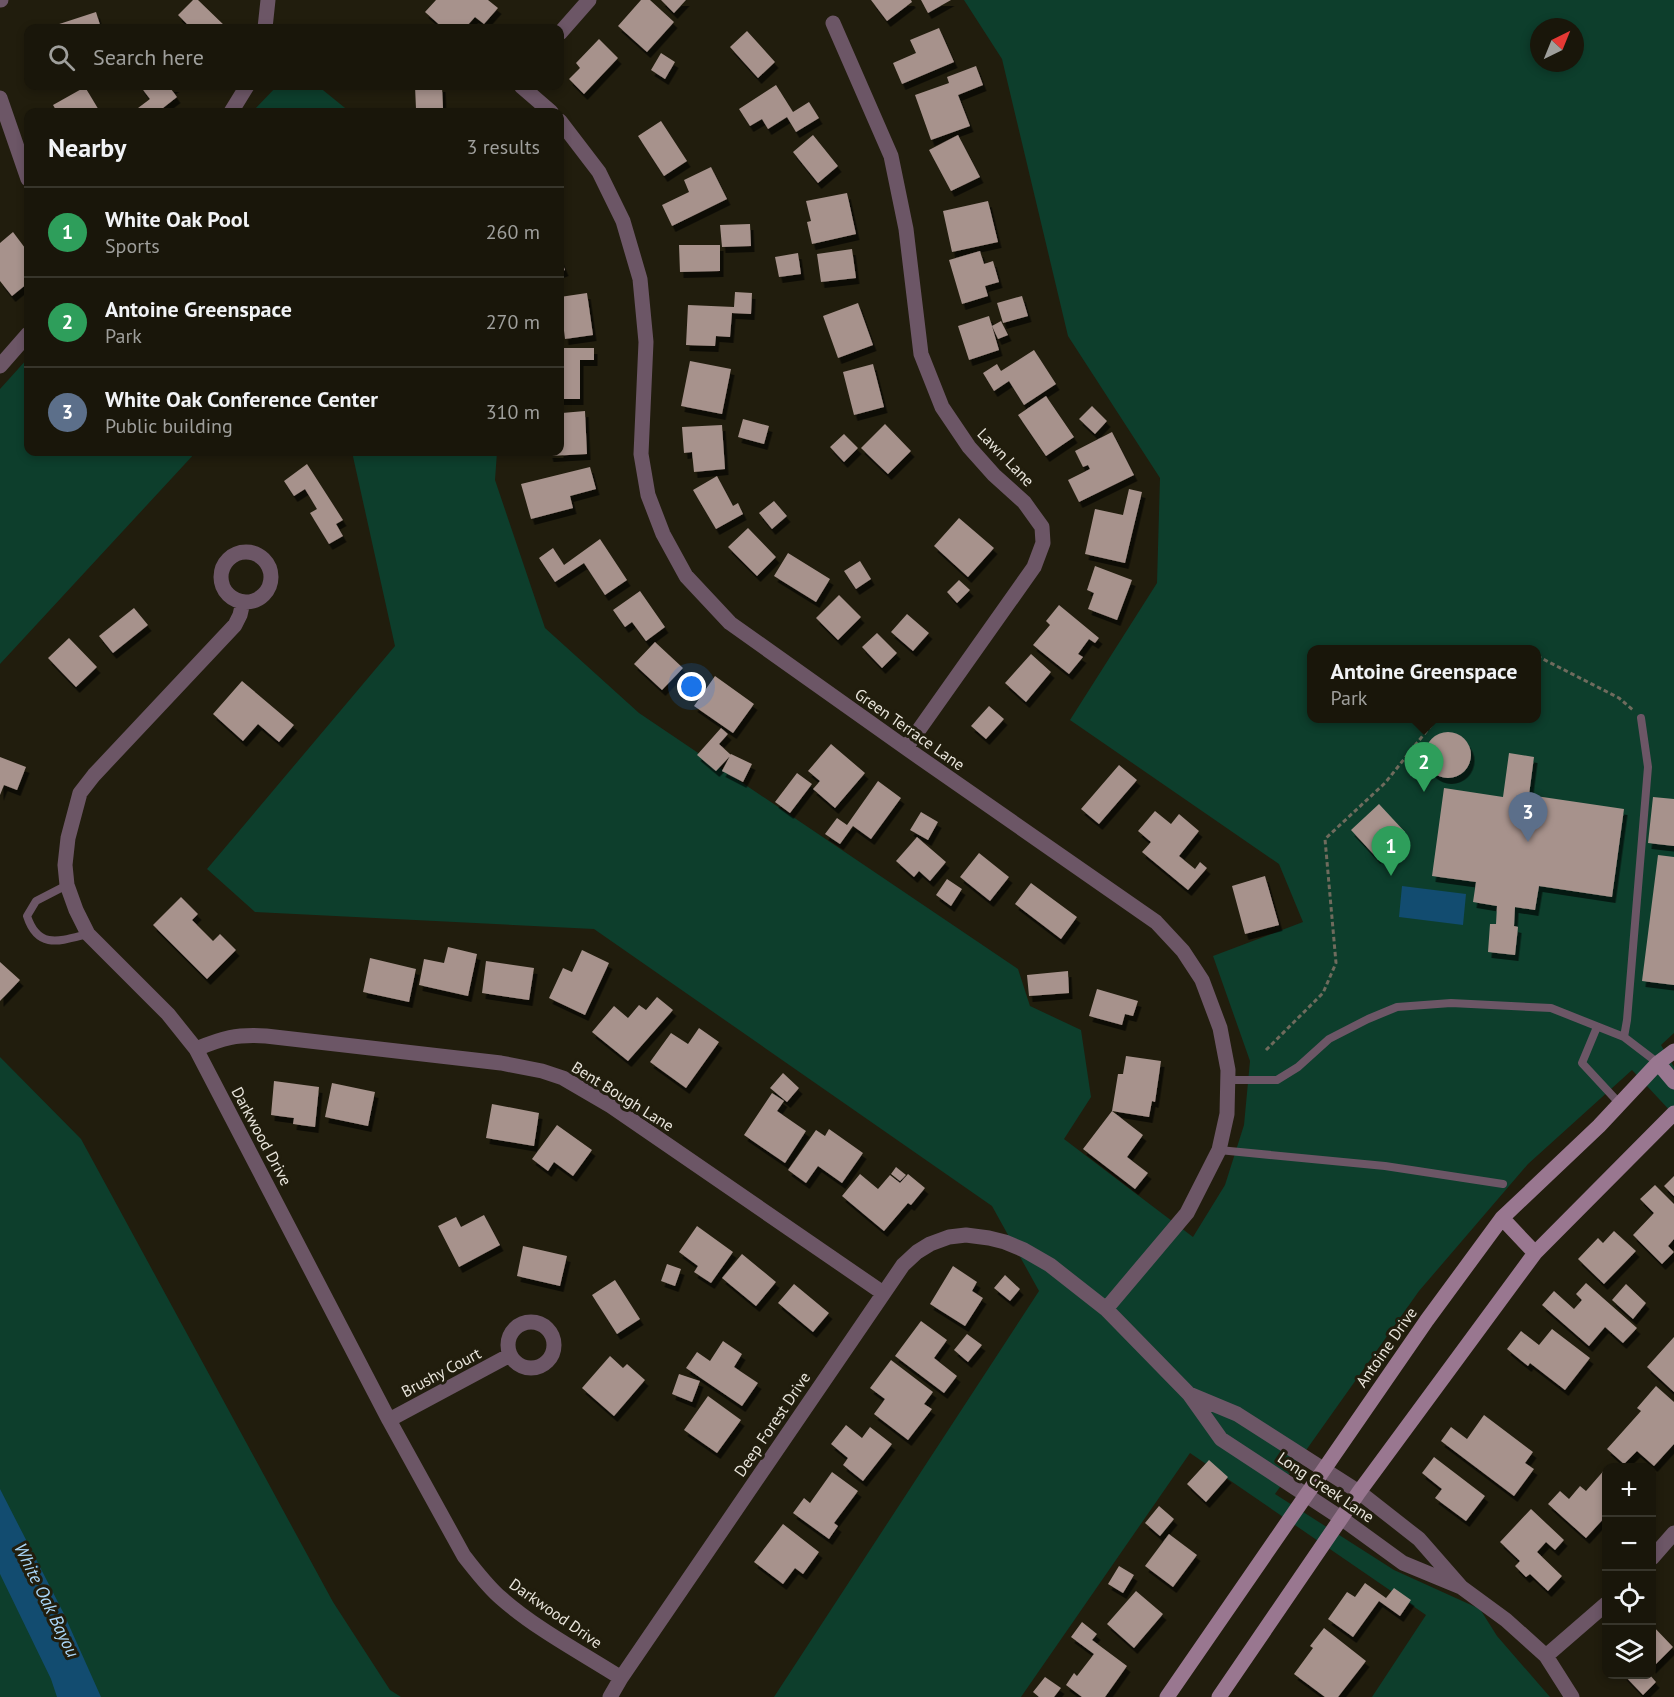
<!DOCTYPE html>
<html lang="en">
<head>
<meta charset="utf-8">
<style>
  body { margin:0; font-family:"PT Sans",sans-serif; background:#262318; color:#f1f3f6 }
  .controls { position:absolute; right:18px; bottom:18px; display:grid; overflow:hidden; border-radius:12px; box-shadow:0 3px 9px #0003 }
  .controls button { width:54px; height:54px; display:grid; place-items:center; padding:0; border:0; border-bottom:2px solid #37352b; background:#19160a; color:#f1f3f6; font:30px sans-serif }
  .compass { position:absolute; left:1530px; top:18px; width:54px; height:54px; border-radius:50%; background:#19160a; box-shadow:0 3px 9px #0003; rotate:43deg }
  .you { position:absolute; left:692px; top:687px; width:21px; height:21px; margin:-15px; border:4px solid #fff; border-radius:50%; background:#1a73e8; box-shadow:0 0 0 9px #1a73e833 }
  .badge { display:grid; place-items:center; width:39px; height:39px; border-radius:50%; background:#33d882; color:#fff; font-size:20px; font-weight:700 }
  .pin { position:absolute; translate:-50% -50px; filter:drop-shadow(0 2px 3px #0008) }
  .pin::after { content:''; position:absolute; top:32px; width:21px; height:18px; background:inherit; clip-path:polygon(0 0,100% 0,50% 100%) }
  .popup { position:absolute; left:1307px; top:645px; width:234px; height:78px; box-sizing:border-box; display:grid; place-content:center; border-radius:12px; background:#19160a; filter:drop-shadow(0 2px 4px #0005); font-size:20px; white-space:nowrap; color:#9f9f9c }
  .popup b { font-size:22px; color:#f1f3f6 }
  .popup::after { content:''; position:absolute; left:50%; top:100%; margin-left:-12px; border:12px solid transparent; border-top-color:#19160a }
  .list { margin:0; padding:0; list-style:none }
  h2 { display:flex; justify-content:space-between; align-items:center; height:78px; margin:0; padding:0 24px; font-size:26px }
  h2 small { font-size:20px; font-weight:400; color:#9f9f9c }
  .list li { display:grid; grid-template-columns:39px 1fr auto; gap:18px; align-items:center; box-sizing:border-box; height:90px; padding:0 24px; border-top:2px solid #37352b }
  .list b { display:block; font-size:22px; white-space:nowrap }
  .list p { margin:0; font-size:20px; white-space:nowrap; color:#9f9f9c }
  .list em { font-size:20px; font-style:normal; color:#9f9f9c }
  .icon { flex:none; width:33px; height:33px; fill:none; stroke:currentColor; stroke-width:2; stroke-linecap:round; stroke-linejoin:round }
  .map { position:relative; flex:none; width:1674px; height:1697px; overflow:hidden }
  .search { position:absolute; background:#19160a; box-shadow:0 3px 9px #0003; left:24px; top:24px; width:540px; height:66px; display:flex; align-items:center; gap:15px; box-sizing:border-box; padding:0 21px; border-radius:12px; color:#9f9f9c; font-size:22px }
  .panel { position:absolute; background:#19160a; box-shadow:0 3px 9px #0003; left:24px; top:108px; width:540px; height:348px; border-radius:12px }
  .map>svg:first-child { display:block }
</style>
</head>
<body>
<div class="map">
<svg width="1674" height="1697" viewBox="0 0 1674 1697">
  <defs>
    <filter id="shadow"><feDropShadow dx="3.5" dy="6" stdDeviation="0" flood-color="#0009"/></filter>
  </defs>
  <rect width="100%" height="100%" fill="#211d0d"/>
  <path fill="#0d3e2c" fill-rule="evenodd" d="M964,0H1674V1033L1661,1045L1674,1067V1115L1632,1070L1528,1164L1419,1291L1275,1494L1394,1570L1480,1609L1497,1636L1550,1697H1372L1426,1615L1190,1453L1021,1697H774L1039,1291L992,1206L594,929L255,912L207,869L395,646L352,452H497L495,480L545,628L639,713L1018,969L1030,1006L1081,1030L1091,1097L1064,1139L1193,1237L1225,1185L1244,1125L1250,1061L1213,956L1303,922L1279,864L1070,720L1157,583L1160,478L1068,336L1002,59ZM1539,27H1575V63H1539ZM1312,650H1537V718H1312Z
    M277,86H318L350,112H252Z
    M28,358V452H196L0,664V389Z
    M0,1057L81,1139L333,1602L390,1690L401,1697H0Z"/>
  <path fill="#124c70" d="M1402,886L1466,894L1463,925L1399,917Z
    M0,1489L63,1612L101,1697H57L51,1679L0,1574Z"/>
  <path fill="#a7928c" filter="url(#shadow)" d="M193,0H198L227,28H182L187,24L178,15Z
    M436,0H488L498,8L484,24L475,17L465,28H443L425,12Z
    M641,0H650L674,22L647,52L618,26Z
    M661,0H686L674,13Z
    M871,0H911L912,2L887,21Z
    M921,0H951L928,13Z
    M96,12L101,28H47Z
    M939,28L954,62L902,84L893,63L916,53L910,40Z
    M747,31L775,62L758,78L730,47Z
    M599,39L618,58L584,94L569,79L580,68L576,63Z
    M661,53L675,62L665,79L651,70Z
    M976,66L983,85L958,95L970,126L931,140L915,95L949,83L947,77Z
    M776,85L793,112L809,102L819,118L796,132L787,117L768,129L762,119L750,126L739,109Z
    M140,86H176L171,89L177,97L163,108L167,112H141L138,108L150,99Z
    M415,86H442L443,108L416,109Z
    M85,87L100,112H57L53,105Z
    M661,121L687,161L664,176L638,136Z
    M813,135L838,166L818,183L793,152Z
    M958,135L980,177L951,191L929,150Z
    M711,167L727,199L672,226L662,205L689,192L684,180Z
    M847,193L856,234L812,244L807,222L811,221L806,201Z
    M988,201L998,242L952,252L943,211Z
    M750,224L751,246L722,247L720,225Z
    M13,232L28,252V283L12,296L0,281V243Z
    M679,245H720V271L680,272Z
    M852,249L856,278L821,282L817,254Z
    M980,251L984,264L993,261L999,282L985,286L988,296L962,304L949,260Z
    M798,253L801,274L779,277L775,257Z
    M560,258L565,270L560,272Z
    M735,292L752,293L751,314L732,313L730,337L716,336L715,346L686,345L688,305L734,307Z
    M587,293L593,335L565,339L560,297Z
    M1022,296L1028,316L1003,323L997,303Z
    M858,303L873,345L838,358L823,316Z
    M989,316L999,350L969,360L958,326Z
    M1001,321L1008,335L998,339L992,326Z
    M560,348H594V360H580V399H560Z
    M1034,350L1056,384L1024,405L1009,381L994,391L983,373L997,364L1001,371Z
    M690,361L731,369L722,414L681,406Z
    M873,364L884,407L854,415L843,372Z
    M1046,396L1074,437L1046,456L1018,415Z
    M1092,406L1107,421L1095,434L1079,419Z
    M585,411L587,454L550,456L549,452H560V432H563L562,413Z
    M743,419L769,426L764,444L738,437Z
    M885,424L911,451L888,474L861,448Z
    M722,425L725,469L694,472L692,452L684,453L682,427Z
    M1112,432L1134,475L1079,502L1068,480L1090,469L1088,465L1083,467L1075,451Z
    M844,434L858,448L844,462L830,447Z
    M307,464L343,520L336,524L343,536L329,544L310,513L317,509L305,489L294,496L284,481Z
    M590,467L596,489L570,496L573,508L531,519L521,484Z
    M717,476L733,506L738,503L743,514L716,529L693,490Z
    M1129,489L1142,492L1125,563L1085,554L1095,509L1123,515Z
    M774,501L787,516L772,529L759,513Z
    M959,518L994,548L968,577L934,546Z
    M748,528L776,557L757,576L728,547Z
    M600,539L627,580L605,595L584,563L555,582L539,558L553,548L564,565Z
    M788,553L830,579L816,602L774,576Z
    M860,561L871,579L856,589L844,571Z
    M1095,566L1132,580L1117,620L1088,609L1094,593L1087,590Z
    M959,580L970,590L957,603L947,592Z
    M640,591L665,627L646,641L632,622L625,627L613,610Z
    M839,595L861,617L838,640L816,618Z
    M1059,605L1099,638L1095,643L1089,639L1078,654L1083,657L1069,674L1033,645L1050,625L1046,621Z
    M134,608L148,625L113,653L99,636Z
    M907,614L929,633L913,651L891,632Z
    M877,633L897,653L882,668L862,647Z
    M69,638L97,667L76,687L48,658Z
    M655,642L683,668L662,690L634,664Z
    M1031,654L1051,672L1026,702L1005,683Z
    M715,676L754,704L733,733L694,706Z
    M242,681L294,725L279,742L258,724L243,741L213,714Z
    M989,706L1004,719L986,739L971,726Z
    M721,728L728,734L719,744L731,755L716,771L697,755Z
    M1425 755a23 23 0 1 1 46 0a23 23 0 1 1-46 0Z
    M831,744L865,773L835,808L813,789L820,781L808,771Z
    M1509,753L1534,757L1529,795L1624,809L1612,897L1539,886L1535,910L1515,907L1514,926L1518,927L1515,955L1488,952L1490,924H1496L1497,906L1473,902L1476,882L1432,876L1444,788L1503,797Z
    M731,754L752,764L743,782L722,771Z
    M0,757L26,767L17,790L4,785L0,795Z
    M1119,765L1137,780L1099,824L1081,809Z
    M797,773L812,784L790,813L775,802Z
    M878,781L901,798L871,839L853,826L840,844L825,834L837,818L847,825Z
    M1653,797L1674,799V846L1648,843Z
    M1379,804L1405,832L1377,858L1351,830Z
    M1155,811L1171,824L1179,814L1199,831L1179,856L1195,869L1200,862L1207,868L1188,890L1142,852L1151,842L1138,831Z
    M921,812L938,822L928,840L910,830Z
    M917,837L946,862L930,881L919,871L914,877L896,861Z
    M979,853L1009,877L990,901L960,877Z
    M1658,855L1674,857V985L1642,981Z
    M1265,876L1279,925L1245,934L1232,886Z
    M947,879L962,889L951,906L936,895Z
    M1031,883L1077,917L1061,939L1015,904Z
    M181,897L198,914L192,920L213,941L220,934L236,950L207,979L153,925Z
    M448,947L477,954L468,996L419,985L424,959L444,963Z
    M582,950L609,963L585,1015L549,998L563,968L572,972Z
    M370,958L416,969L409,1002L363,992Z
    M486,961L534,968L529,1000L482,993Z
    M0,962L20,980L0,1001Z
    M1068,971L1069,993L1029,996L1027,975Z
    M1097,989L1138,1001L1133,1016L1125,1014L1122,1025L1089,1016Z
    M657,997L673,1010L628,1061L592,1032L614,1006L628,1018L639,1005L646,1010Z
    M699,1028L719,1042L686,1088L650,1062L671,1033L688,1044Z
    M1126,1056L1161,1061L1155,1102L1152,1101L1149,1117L1112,1111L1118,1074H1123Z
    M783,1073L799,1088L787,1102L770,1088Z
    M274,1081L319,1087L315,1127L293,1124L294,1118L271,1115Z
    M332,1083L375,1092L368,1126L325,1117Z
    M772,1093L784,1101L777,1111L806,1131L785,1163L744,1135Z
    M492,1104L539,1113L534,1146L486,1138Z
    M1112,1111L1143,1135L1127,1157L1148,1173L1135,1189L1083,1149Z
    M557,1125L592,1150L573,1176L554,1162L548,1171L532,1159Z
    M829,1129L863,1153L842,1183L818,1166L806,1183L788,1170L816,1130L825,1136Z
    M896,1167L906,1175L900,1181L891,1174Z
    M860,1174L878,1189L890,1175L900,1183L908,1174L925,1188L911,1205L908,1203L884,1231L842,1196Z
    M1674,1176V1196L1664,1186Z
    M1655,1185L1674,1204V1239L1668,1246L1674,1252L1662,1264L1633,1235L1654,1213L1640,1199Z
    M484,1215L500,1245L459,1267L438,1226L456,1217L461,1227Z
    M697,1226L733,1252L711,1283L694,1272L698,1266L679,1252Z
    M1614,1231L1636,1251L1604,1284L1578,1259L1598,1238L1603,1243Z
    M523,1246L567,1256L560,1286L517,1276Z
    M742,1254L776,1282L756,1306L722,1278Z
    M667,1264L681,1269L675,1286L661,1281Z
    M953,1266L977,1282L972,1291L983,1298L965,1326L930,1304Z
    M1005,1275L1020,1289L1010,1301L994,1288Z
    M615,1280L640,1319L617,1334L592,1295Z
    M1586,1283L1637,1328L1623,1343L1605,1327L1589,1346L1542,1305L1554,1291L1574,1309L1582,1300L1576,1294Z
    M794,1284L829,1313L813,1332L778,1303Z
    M1626,1284L1646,1303L1633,1319L1612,1300Z
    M921,1321L947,1340L934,1358L957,1376L944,1393L895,1356Z
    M1552,1329L1590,1358L1565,1390L1530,1363L1528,1366L1507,1349L1521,1331L1539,1345Z
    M967,1334L982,1345L968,1362L954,1350Z
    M1674,1337V1392L1647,1367Z
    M723,1341L742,1354L734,1367L758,1383L742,1406L686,1368L697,1352L710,1361Z
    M610,1356L623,1368L627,1364L645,1380L614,1416L582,1388Z
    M891,1360L933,1392L924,1404L932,1409L908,1440L874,1414L885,1399L870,1388Z
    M679,1374L700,1381L692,1402L672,1394Z
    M1656,1386L1674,1402V1444L1654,1466L1637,1451L1624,1464L1607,1449L1641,1411L1637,1408Z
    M708,1396L741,1420L717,1453L684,1430Z
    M1484,1415L1533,1452L1525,1463L1534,1469L1514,1496L1441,1441L1451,1427L1467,1439Z
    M846,1425L862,1438L870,1427L892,1444L863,1481L843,1465L848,1458L831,1444Z
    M1434,1457L1485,1496L1466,1521L1435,1498L1442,1489L1422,1473Z
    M1209,1460L1228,1477L1206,1502L1187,1484Z
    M1606,1468V1516L1586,1538L1548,1504L1560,1491L1569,1499L1580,1486L1586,1491Z
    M832,1472L858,1491L834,1523L838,1526L829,1539L793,1513L804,1498L810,1503Z
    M1159,1506L1174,1519L1160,1536L1145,1523Z
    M1531,1509L1564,1540L1555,1550L1546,1542L1537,1552L1562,1576L1548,1591L1530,1574L1526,1577L1515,1566L1520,1561L1500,1542Z
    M783,1524L819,1552L803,1574L795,1568L783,1584L754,1562Z
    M1169,1534L1197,1555L1173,1587L1145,1566Z
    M1119,1566L1134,1575L1123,1593L1108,1584Z
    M1365,1583L1386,1598L1394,1588L1411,1600L1400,1616L1379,1601L1353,1637L1328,1619L1347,1592L1355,1597Z
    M1136,1591L1163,1614L1134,1648L1107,1624Z
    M1082,1622L1097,1634L1092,1640L1127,1666L1105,1697H1082L1066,1685L1074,1673L1077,1676L1094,1654L1071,1637Z
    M1652,1625L1673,1647L1652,1668Z
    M1324,1628L1366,1661L1338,1697H1325L1294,1674L1313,1648L1310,1646Z
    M1623,1674H1649L1656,1682L1643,1695Z
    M1045,1677L1061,1688L1054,1697H1039L1033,1692Z"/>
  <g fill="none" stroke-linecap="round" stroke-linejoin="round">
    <path stroke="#6f6b5d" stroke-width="3" stroke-dasharray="4.5 3" stroke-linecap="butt" d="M1537,656L1619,698L1633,710
      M1266,1050L1323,993L1336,963L1325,839L1385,783L1437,718"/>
    <path stroke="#6c5666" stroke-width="8" d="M67,885L36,901L27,916C38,950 60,941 88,934
      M1597,1027L1582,1063L1620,1104
      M1624,1037L1627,1020L1648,767L1641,718
      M1228,1080H1277L1298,1067L1329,1039L1368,1019L1397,1007L1451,1003L1551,1008L1624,1037L1658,1063
      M1219,1150L1385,1166L1503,1184"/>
    <path stroke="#6c5666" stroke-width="15" d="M0,0H1
      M833,23L891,156L906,229L921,354L942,407L969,447L994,475L1024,502L1042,527L1043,543L1034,567L906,748
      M560,33L589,0
      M521,86L551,112
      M0,98L28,179
      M560,121L599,172L623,221L640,279L646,342L641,454L648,495L663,534L686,576L730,623L906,748L1156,922L1183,951L1202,980L1220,1028L1228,1070L1227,1114L1219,1150L1187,1213L1106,1309
      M221 577a25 25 0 1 1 50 0a25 25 0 1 1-50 0Z
      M243,602L240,615L235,625L94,775L80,793L68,838L65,865L67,885L76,910L88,934L168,1014L196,1049L389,1420L464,1556C476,1571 487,1586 501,1598C536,1629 582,1653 621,1678
      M196,1049C223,1038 236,1034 266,1036L501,1063L542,1071L563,1078L611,1106L883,1293
      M508 1345a23 23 0 1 1 46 0a23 23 0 1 1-46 0Z
      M1189,1394L1237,1414L1359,1492L1419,1539L1461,1587L1506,1620L1546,1656L1572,1697
      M389,1420L510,1355
      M1652,1558L1674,1533
      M1546,1656L1606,1604
      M610,1697L621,1678L903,1265L917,1252L930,1244L949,1237L966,1235L989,1238L1005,1242L1024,1250L1050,1265L1106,1309L1189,1394L1221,1439L1341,1518L1403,1563L1461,1587"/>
    <path stroke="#6c5666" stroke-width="15" d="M265,28L268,0
      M231,112L247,86
      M0,366L28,334"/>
    <path stroke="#997790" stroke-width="15" d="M1658,1063L1674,1082
      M1502,1218L1535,1253
      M1167,1697L1427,1320L1502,1218L1599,1126L1658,1063L1674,1051
      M1219,1697L1359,1492L1535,1253L1674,1113"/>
  </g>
  <g text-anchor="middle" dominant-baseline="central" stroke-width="6" stroke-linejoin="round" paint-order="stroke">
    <g font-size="16" fill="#e9e5dc" stroke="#211d0d">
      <text transform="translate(1006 457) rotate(46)">Lawn Lane</text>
      <text transform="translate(910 729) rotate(35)">Green Terrace Lane</text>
      <text transform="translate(623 1096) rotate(32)">Bent Bough Lane</text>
      <text transform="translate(262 1136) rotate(62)">Darkwood Drive</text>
      <text transform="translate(1386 1347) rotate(-55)">Antoine Drive</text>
      <text transform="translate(441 1372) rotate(-28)">Brushy Court</text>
      <text transform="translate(772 1424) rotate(-56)">Deep Forest Drive</text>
      <text transform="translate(1326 1487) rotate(34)">Long Creek Lane</text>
      <text transform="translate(556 1613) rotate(35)">Darkwood Drive</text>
    </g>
    <g font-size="18" font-style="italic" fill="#aad7fa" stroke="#211d0d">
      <text transform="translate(47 1600) rotate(64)">White Oak Bayou</text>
    </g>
  </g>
</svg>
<div class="controls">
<button>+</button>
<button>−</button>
<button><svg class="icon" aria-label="locate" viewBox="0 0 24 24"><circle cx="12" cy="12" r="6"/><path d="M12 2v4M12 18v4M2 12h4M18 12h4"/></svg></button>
<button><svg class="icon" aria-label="layers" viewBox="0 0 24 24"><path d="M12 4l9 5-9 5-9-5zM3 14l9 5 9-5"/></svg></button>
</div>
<svg class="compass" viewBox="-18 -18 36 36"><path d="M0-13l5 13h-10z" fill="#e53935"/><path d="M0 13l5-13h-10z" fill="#9f9f9c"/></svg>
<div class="you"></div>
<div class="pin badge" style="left:1391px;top:876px;background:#2e9e5b">1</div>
<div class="pin badge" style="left:1424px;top:792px;background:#2e9e5b">2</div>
<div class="popup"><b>Antoine Greenspace</b>Park</div>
<div class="pin badge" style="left:1528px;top:842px;background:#5c6f8a">3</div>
<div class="search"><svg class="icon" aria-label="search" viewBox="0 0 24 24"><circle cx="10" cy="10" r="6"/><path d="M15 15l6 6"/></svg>Search here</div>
<section class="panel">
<h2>Nearby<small>3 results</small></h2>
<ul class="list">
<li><span class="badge" style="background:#2e9e5b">1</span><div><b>White Oak Pool</b><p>Sports</p></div><em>260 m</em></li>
<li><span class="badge" style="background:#2e9e5b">2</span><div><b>Antoine Greenspace</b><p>Park</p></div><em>270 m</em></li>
<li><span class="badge" style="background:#5c6f8a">3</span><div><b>White Oak Conference Center</b><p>Public building</p></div><em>310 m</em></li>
</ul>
</section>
</div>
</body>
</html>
